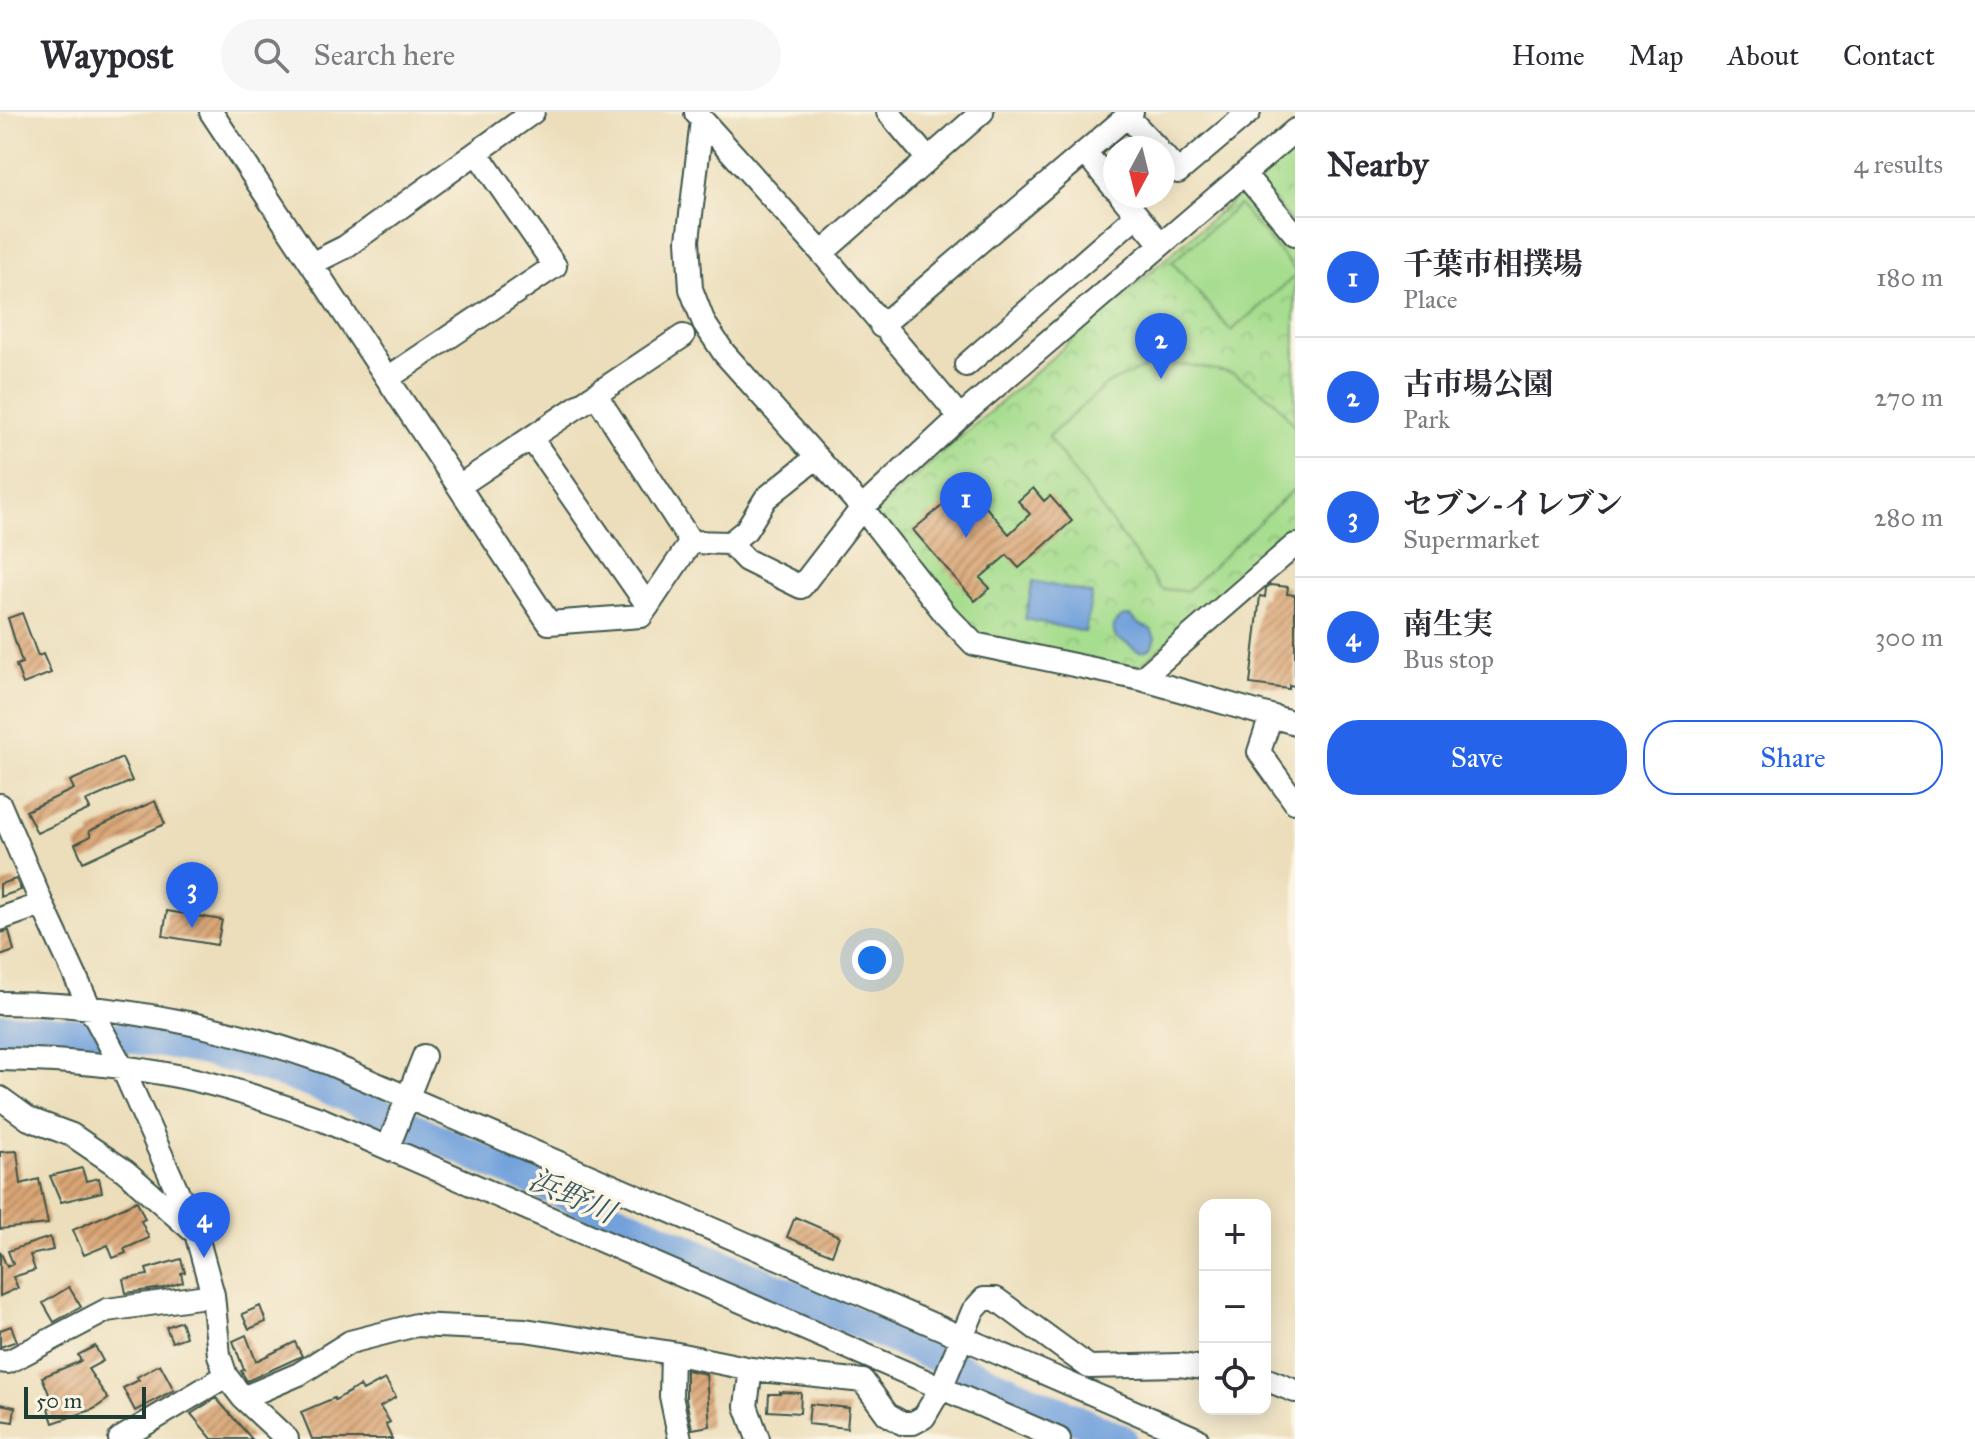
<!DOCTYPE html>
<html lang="en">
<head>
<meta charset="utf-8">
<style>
  body { margin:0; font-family:"IM FELL Great Primer","Noto Serif JP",serif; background:#f7f7f7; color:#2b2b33 }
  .controls { position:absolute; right:24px; bottom:24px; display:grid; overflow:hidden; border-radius:16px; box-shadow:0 4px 20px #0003 }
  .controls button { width:72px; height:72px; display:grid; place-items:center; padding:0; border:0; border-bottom:2px solid #e1e1e2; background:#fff; color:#2b2b33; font:40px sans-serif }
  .compass { position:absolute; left:1103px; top:24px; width:72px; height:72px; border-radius:50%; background:#fff; box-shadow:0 4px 20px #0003; rotate:187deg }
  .scale { position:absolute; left:24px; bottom:20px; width:122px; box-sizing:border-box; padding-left:8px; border:4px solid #1f3d34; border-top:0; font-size:22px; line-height:28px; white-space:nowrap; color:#1f3d34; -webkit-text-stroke:6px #fcf5e5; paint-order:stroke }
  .you { position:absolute; left:872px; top:848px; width:28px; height:28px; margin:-20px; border:6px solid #fff; border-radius:50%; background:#1a73e8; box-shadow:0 0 0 12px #1a73e833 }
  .badge { display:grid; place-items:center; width:52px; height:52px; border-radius:50%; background:#2563eb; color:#fff; font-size:26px; font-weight:700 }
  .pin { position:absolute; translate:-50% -66px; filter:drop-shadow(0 2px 4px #0008) }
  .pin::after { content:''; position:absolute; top:42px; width:28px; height:24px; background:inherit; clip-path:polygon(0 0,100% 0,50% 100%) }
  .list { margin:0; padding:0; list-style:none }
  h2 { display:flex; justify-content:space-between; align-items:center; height:104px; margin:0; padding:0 32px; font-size:34px }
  h2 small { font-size:26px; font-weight:400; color:#7c7c81 }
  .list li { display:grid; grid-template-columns:52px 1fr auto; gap:24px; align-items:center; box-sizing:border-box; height:120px; padding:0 32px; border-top:2px solid #e1e1e2 }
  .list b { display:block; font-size:30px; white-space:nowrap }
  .list p { margin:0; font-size:26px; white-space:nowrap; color:#7c7c81 }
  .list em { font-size:26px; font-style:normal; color:#7c7c81 }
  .actions { display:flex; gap:16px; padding:24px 32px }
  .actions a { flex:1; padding:18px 0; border:2px solid #2563eb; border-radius:32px; text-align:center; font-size:28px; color:#2563eb }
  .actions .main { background:#2563eb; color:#fff }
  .icon { flex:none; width:44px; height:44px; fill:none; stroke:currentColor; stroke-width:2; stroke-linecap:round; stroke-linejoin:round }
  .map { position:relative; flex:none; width:1295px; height:1327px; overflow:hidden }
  header { display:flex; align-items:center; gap:48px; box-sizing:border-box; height:112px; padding:0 40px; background:#fff; border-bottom:2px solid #e1e1e2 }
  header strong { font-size:38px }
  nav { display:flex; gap:44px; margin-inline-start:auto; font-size:28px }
  .search { width:560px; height:72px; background:#f7f7f7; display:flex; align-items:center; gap:20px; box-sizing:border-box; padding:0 28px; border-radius:44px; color:#7c7c81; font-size:30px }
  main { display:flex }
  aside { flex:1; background:#fff }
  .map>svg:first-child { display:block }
</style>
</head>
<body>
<header>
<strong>Waypost</strong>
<div class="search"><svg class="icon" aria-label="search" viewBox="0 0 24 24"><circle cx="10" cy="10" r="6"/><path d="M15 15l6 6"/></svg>Search here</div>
<nav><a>Home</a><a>Map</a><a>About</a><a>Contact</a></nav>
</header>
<main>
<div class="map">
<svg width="1295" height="1327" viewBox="0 0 1295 1327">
  <defs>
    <pattern id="park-crowns" width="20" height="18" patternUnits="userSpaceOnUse" patternTransform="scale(2)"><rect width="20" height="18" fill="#a6dd8e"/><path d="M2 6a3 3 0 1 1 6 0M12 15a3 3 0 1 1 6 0" fill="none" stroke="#8ebf7b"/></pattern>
    <pattern id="building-hatch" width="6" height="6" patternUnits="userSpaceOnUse" patternTransform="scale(2)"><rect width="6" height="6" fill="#d9a474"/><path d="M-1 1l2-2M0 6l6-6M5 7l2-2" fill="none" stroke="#af8760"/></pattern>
  </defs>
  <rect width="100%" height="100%" fill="#fcf5e5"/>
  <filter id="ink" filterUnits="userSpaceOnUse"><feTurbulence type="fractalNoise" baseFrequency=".0125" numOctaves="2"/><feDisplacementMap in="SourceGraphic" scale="16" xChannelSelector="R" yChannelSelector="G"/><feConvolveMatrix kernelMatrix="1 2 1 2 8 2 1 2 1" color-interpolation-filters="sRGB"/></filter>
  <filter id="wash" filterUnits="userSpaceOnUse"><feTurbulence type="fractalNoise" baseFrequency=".006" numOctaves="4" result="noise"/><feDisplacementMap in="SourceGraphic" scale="32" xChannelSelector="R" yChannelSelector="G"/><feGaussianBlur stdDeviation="1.8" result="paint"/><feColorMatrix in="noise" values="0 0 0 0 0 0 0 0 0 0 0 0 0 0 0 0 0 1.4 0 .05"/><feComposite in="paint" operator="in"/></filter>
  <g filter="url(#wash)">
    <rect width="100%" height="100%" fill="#ecdebb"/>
    <path fill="url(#park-crowns)" stroke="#628d61" stroke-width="2" d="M1295,29V114L1253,66Z
      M1247,76L1295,133V419L1135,558L979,526L872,402Z"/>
    <path fill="#a6dd8e" stroke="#628d61" stroke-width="2" d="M1239,93L1295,158V164L1231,219L1172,150Z
      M1188,253L1233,261L1274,288L1295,314V376L1187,479L1161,477L1048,325L1107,272L1147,255Z"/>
    <path fill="#72a1dc" stroke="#486f88" stroke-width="2" d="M1033,469L1092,482L1085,520L1025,507Z
      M1124,504H1130L1140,513L1151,517L1155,526L1151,536C1138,544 1136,536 1126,531C1122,529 1119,528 1116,526C1111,516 1114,508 1124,504Z"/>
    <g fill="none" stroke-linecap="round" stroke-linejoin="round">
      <path stroke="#72a1dc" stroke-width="30" d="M0,916C89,920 180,928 266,956C340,979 410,1013 480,1046L1122,1327"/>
    </g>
    <g id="blocks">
      <path fill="url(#building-hatch)" d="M1033,376L1044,389L1050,384L1072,409L1019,456L1007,443L980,466L990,476L975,489L913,418L961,378L972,391L978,386L1009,422L1030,402L1018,389Z
        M1270,473L1288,475L1287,482L1295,483V574L1289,573V577L1250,572L1260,484L1265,485L1266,476Z
        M22,501L38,544L43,542L51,561L23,572L16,553L22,551L8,506Z
        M122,646L132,669L86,689L90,697L37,721L26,699L74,677L70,669Z
        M155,689L165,712L83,750L75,732L91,724L89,719Z
        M16,767L21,778L0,785V772Z
        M167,799L222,808L217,833L163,824Z
        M9,819L14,839L0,844V821Z
        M17,1039L21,1072L39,1067L48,1112L0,1117V1040Z
        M82,1056L86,1069L99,1066L102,1080L61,1090L50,1064Z
        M137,1089L145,1107L141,1109L149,1126L124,1137L126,1141L113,1146L108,1133L84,1143L73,1118Z
        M795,1105L839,1124L832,1143L787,1125Z
        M50,1125L53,1138L30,1143L35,1158L13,1165L18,1176L0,1184V1139L7,1155L13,1152L8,1139Z
        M181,1147L185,1160L181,1161L183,1170L163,1176L126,1181L123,1167L148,1163L146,1157Z
        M69,1175L81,1195L54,1210L43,1191Z
        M260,1194L266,1210L249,1217L242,1202Z
        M181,1209L186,1225L172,1230L166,1215Z
        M11,1214L17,1229L0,1235V1218Z
        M246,1223L256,1249L295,1230L302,1244L247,1269L241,1259L244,1258L233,1229Z
        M95,1234L103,1249L88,1257L108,1287L94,1297L53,1311L48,1296L54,1294L42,1265L81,1249L78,1243Z
        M160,1252L174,1278L135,1299L123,1276L139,1268L137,1265Z
        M686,1258L706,1262L710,1314L692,1317L686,1287Z
        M385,1267L396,1285L380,1295L390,1310L386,1312L387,1316L392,1327H312L301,1300L334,1286L335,1288L360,1274L363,1279Z
        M780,1280L801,1281L800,1301L768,1299L769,1282H780Z
        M216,1286L252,1327H212L191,1302Z
        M0,1292L15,1295L13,1310L0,1308Z
        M810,1292L849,1296L847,1316L808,1312Z"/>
    </g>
  </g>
  <g filter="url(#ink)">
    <use href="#blocks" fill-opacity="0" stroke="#3e5548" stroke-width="2"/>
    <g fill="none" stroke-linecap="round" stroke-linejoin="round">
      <defs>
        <path id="minor" d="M211,0L549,511L641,504L691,430
          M888,0L927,46
          M696,1L822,141L960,305
          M1127,4L1157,36
          M702,8L688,128L691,177L704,211L724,241L862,396L946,503L974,532L1141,567L1295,611
          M1085,40L1115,77
          M1163,43L1178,60L1249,0
          M1244,62L1295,122
          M1121,84L1161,132
          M822,141L982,0
          M313,151L345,135L533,0
          M881,214L1132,0
          M966,253L1137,103
          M388,266L555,154L477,41
          M596,283L691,430
          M531,326L648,494
          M459,374L683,224
          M691,430L730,431L746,448L801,475L862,396L960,305L1295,18
          M730,431L746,418L766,386L817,345
          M1141,567L1295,433
          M1271,604L1259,640L1295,690
          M0,693L42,792L90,896L123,957L196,1121L213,1183L219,1243L226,1264L243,1286L287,1327
          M0,807L42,792
          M0,891C112,891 222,913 328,951L1197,1327
          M0,947C60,948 124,953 182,965C230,975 277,992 323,1008L1059,1327
          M0,986L29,1007L72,1023L125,1059L192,1118
          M388,1035L424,944
          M672,1241L671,1284L680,1327
          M0,1249L8,1250L107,1198L213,1183
          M751,1257L746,1294L758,1327
          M1265,1267L1295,1279
          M243,1286L299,1262L350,1230L416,1213L525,1218L672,1241L751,1257L863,1269L887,1302L902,1311H913L924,1305L941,1276L973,1199L984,1187H996L1089,1255L1179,1253L1205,1256
          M120,1327L226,1264"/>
      </defs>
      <use href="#minor" stroke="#3e5548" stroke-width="26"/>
      <use href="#minor" stroke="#fff" stroke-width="22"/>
    </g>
  </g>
  <g text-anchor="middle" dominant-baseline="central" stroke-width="7" stroke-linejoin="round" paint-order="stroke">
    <g font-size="30" font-style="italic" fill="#385b66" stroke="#fcf5e5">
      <text transform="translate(572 1084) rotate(24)">浜野川</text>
    </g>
  </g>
</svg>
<div class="controls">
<button>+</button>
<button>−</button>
<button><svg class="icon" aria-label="locate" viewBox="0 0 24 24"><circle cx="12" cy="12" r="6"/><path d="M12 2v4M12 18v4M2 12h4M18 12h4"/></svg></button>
</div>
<svg class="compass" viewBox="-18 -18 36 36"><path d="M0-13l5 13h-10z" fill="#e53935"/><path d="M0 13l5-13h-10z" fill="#7c7c81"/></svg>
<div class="scale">50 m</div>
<div class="you"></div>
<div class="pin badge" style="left:966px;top:426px">1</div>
<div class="pin badge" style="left:1161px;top:267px">2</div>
<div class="pin badge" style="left:192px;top:816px">3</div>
<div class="pin badge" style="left:204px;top:1146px">4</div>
</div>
<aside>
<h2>Nearby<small>4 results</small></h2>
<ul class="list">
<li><span class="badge">1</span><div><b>千葉市相撲場</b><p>Place</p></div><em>180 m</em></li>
<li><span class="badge">2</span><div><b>古市場公園</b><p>Park</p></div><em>270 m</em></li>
<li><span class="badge">3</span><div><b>セブン-イレブン</b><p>Supermarket</p></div><em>280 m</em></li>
<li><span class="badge">4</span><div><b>南生実</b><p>Bus stop</p></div><em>300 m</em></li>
</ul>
<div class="actions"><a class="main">Save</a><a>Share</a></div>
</aside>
</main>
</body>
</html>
